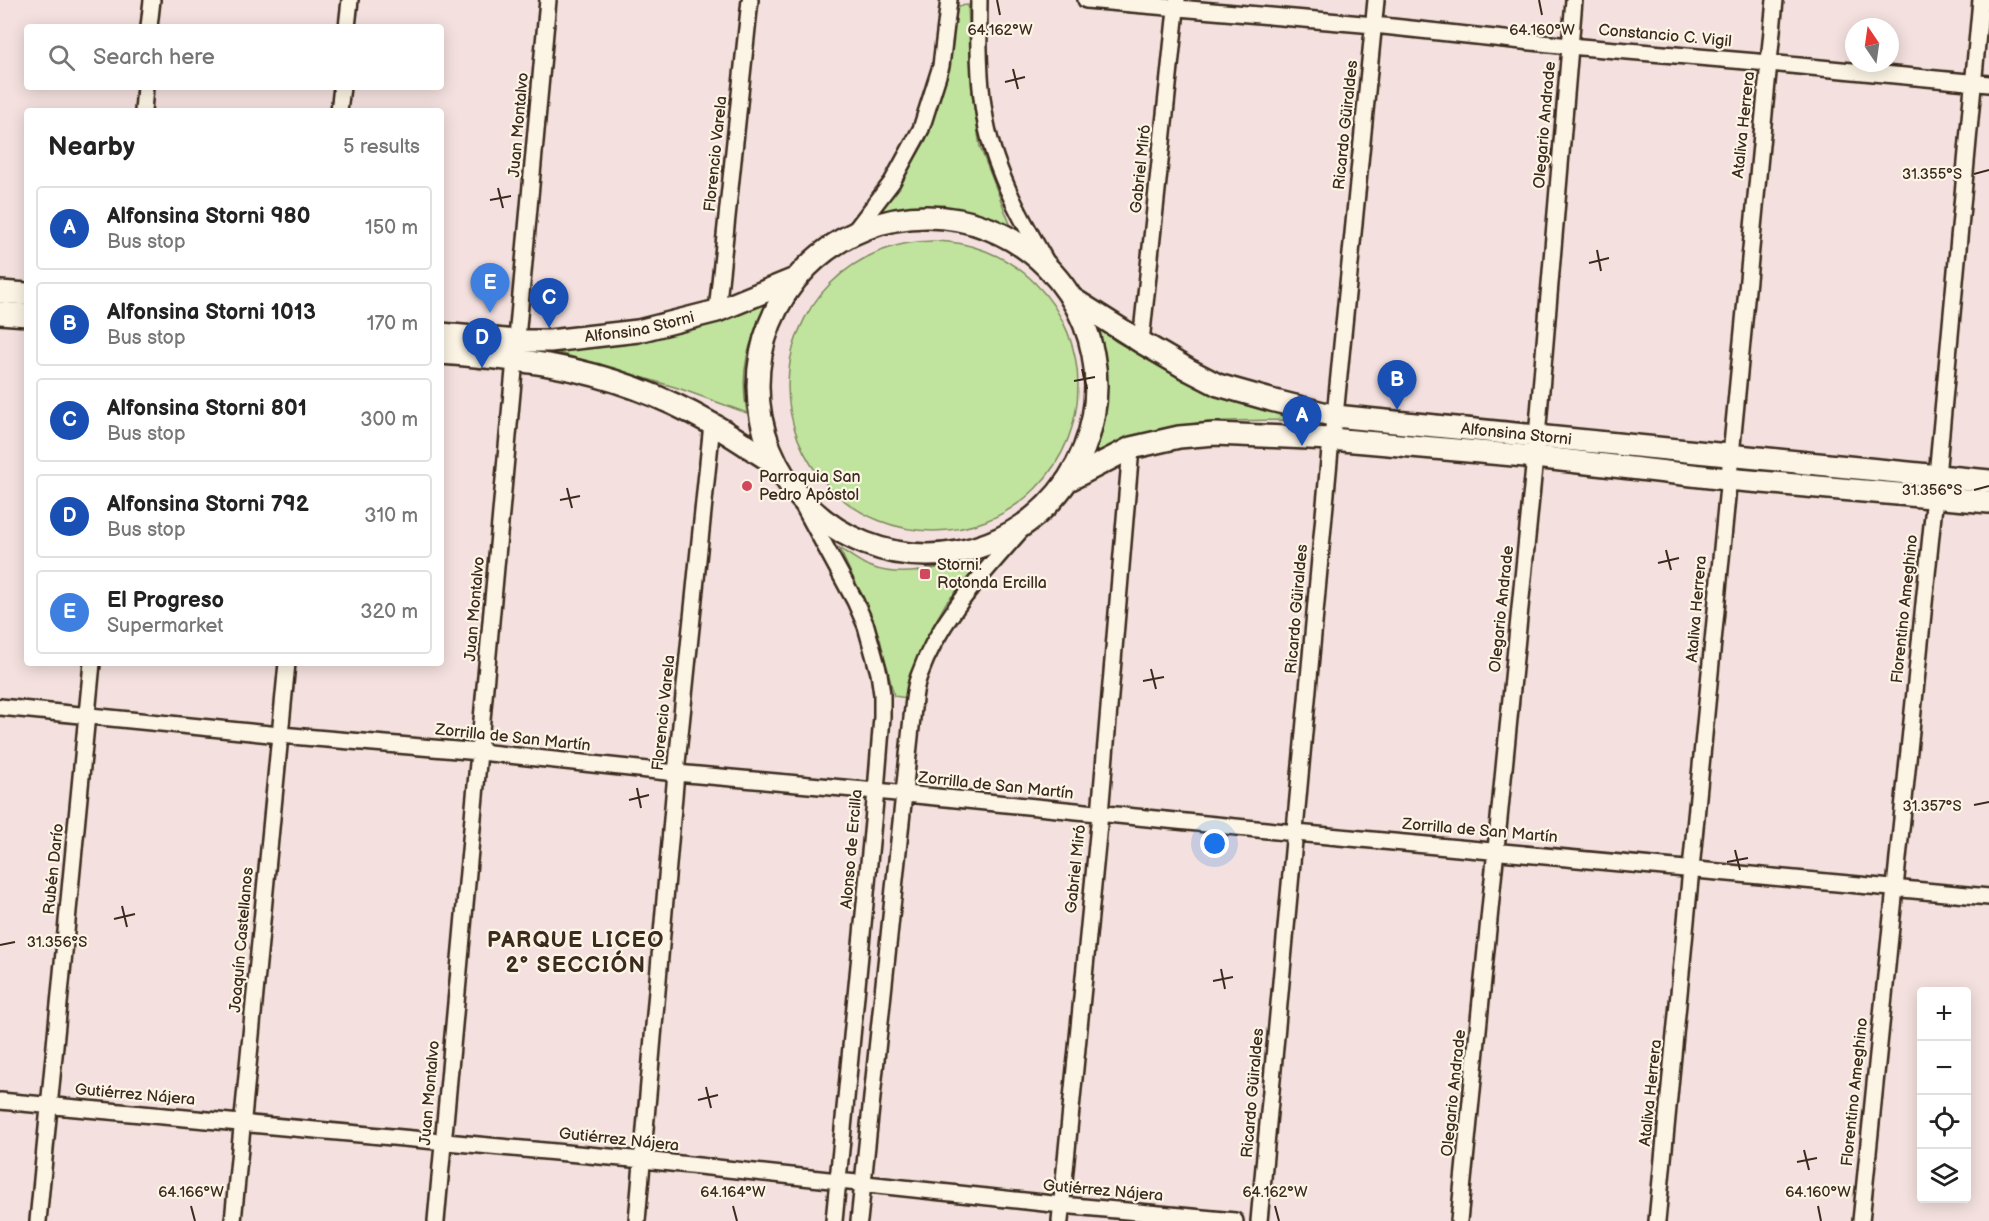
<!DOCTYPE html>
<html lang="en">
<head>
<meta charset="utf-8">
<style>
  body { margin:0; font-family:"Balsamiq Sans",sans-serif; background:#f6f6f6; color:#222 }
  .controls { position:absolute; right:18px; bottom:18px; display:grid; overflow:hidden; border-radius:6px; box-shadow:0 3px 15px #0003 }
  .controls button { width:54px; height:54px; display:grid; place-items:center; padding:0; border:0; border-bottom:2px solid #e0e0e0; background:#fff; color:#222; font:30px sans-serif }
  .compass { position:absolute; left:1845px; top:18px; width:54px; height:54px; border-radius:50%; background:#fff; box-shadow:0 3px 15px #0003; rotate:347deg }
  .you { position:absolute; left:1215px; top:844px; width:21px; height:21px; margin:-15px; border:4px solid #fff; border-radius:50%; background:#1a73e8; box-shadow:0 0 0 9px #1a73e833 }
  .badge { display:grid; place-items:center; width:39px; height:39px; border-radius:50%; background:#0f766e; color:#fff; font-size:20px; font-weight:700 }
  .pin { position:absolute; translate:-50% -50px; filter:drop-shadow(0 2px 3px #0008) }
  .pin::after { content:''; position:absolute; top:32px; width:21px; height:18px; background:inherit; clip-path:polygon(0 0,100% 0,50% 100%) }
  .list { margin:0; padding:0; list-style:none }
  h2 { display:flex; justify-content:space-between; align-items:center; height:78px; margin:0; padding:0 24px; font-size:26px }
  h2 small { font-size:20px; font-weight:400; color:#767676 }
  .list li { display:grid; grid-template-columns:39px 1fr auto; gap:18px; align-items:center; box-sizing:border-box; height:84px; margin:0 12px 12px; padding:0 12px; border:2px solid #e0e0e0; border-radius:6px }
  .list b { display:block; font-size:22px; white-space:nowrap }
  .list p { margin:0; font-size:20px; white-space:nowrap; color:#767676 }
  .list em { font-size:20px; font-style:normal; color:#767676 }
  .icon { flex:none; width:33px; height:33px; fill:none; stroke:currentColor; stroke-width:2; stroke-linecap:round; stroke-linejoin:round }
  .map { position:relative; flex:none; width:1989px; height:1221px; overflow:hidden }
  .search { position:absolute; background:#fff; box-shadow:0 3px 15px #0003; left:24px; top:24px; width:420px; height:66px; display:flex; align-items:center; gap:15px; box-sizing:border-box; padding:0 21px; border-radius:6px; color:#767676; font-size:22px }
  .panel { position:absolute; background:#fff; box-shadow:0 3px 15px #0003; left:24px; top:108px; width:420px; height:558px; border-radius:6px }
  .map>svg:first-child { display:block }
</style>
</head>
<body>
<div class="map">
<svg width="1989" height="1221" viewBox="0 0 1989 1221">
  <rect width="100%" height="100%" fill="#f4e1df"/>
  <filter id="ink" filterUnits="userSpaceOnUse"><feTurbulence type="fractalNoise" baseFrequency=".0167" numOctaves="2"/><feDisplacementMap in="SourceGraphic" scale="12" xChannelSelector="R" yChannelSelector="G"/><feConvolveMatrix kernelMatrix="1 2 1 2 8 2 1 2 1" color-interpolation-filters="sRGB"/></filter>
  <g filter="url(#ink)">
    <path fill="#c0e49e" stroke="#7e875e" stroke-width="1.5" d="M968,5L972,94L980,147L1012,229L975,213L925,209L874,215L900,184L926,140L941,92L958,6Z
      M788 386a145 145 0 1 1 290 0a145 145 0 1 1-290 0Z
      M768,304C748,341 739,371 747,413L678,388L542,348L668,334Z
      M1091,320L1115,341L1193,385L1297,420C1252,421 1207,419 1164,428C1134,435 1107,451 1080,465C1112,413 1108,377 1091,320Z
      M839,548C849,554 860,563 871,567C909,581 951,564 989,554L946,603L924,642L907,698L894,696L880,639L868,609Z"/>
    <g fill="none" stroke-linecap="round" stroke-linejoin="round">
      <defs>
        <path id="street" d="M979,0C978,57 978,115 999,168C1012,203 1031,235 1049,267
          M1086,0L1374,25L1569,46L1769,63L1989,84
          M149,27L152,0
          M347,27L350,0
          M143,111L145,87
          M339,111L342,87
          M853,233L892,182L921,129L941,66L949,0
          M717,311L750,0
          M1141,342L1177,0
          M799,498L855,601L866,626L879,673L882,694V717L876,791L834,1221
          M0,707L280,735L480,752L676,773L876,791L1296,833L1989,897
          M0,1101L643,1160L1062,1205L1235,1221
          M38,1221L92,663
          M233,1221L287,663
          M436,1221L548,0
          M637,1221L676,773L712,424
          M859,1221L913,708C914,697 915,686 919,676C940,616 987,570 1028,522
          M1060,1221L1100,814L1131,448
          M1259,1221L1331,439L1335,416L1376,0
          M1459,1221L1537,437L1574,0
          M1657,1221L1775,0
          M1861,1221L1937,476L1981,0"/>
        <g id="secondary">
          <circle cx="927" cy="386" r="169"/>
          <path d="M0,292L27,294"/>
          <path id="s1" d="M1073,299L1141,342L1189,370L1218,385L1271,400L1335,416L1989,481"/>
          <path d="M0,313L27,315"/>
          <path id="s2" d="M441,334L517,341H550L638,331L717,311L795,279"/>
          <path d="M441,353C479,356 517,359 554,366C609,376 663,396 712,424C733,436 753,450 774,463"/>
          <path d="M1067,481L1131,448L1179,437L1215,434L1331,439L1535,457L1727,479L1989,502"/>
        </g>
      </defs>
      <use href="#street" stroke="#3b2a1e" stroke-width="20"/>
      <use href="#secondary" stroke="#3b2a1e" stroke-width="26"/>
      <use href="#street" stroke="#fcf5e5" stroke-width="15"/>
      <use href="#secondary" stroke="#fcf5e5" stroke-width="21"/>
    </g>
  </g>
  <path fill="none" stroke="#3b2a1e" stroke-width="2" d="M997,0L1000,15M1539,0L1542,15M1013,69L1018,89M1005,82L1025,77M1974,174L1989,170M498,188L503,208M490,200L511,196M1597,250L1601,271M1589,263L1609,258M1082,369L1087,389M1074,381L1095,377M567,488L572,508M1974,490L1989,486M560,500L580,496M1666,550L1671,570M1658,563L1679,558M1151,669L1156,689M1143,681L1164,677M637,788L641,808M629,800L649,795M1974,805L1989,802M1735,850L1740,870M1727,862L1748,858M122,906L127,927M114,919L135,914M0,945L15,942M1221,969L1225,989M1213,981L1233,977M706,1087L711,1108M698,1100L718,1095M1804,1150L1809,1170M1797,1162L1817,1158M191,1206L195,1221M733,1206L737,1221M1275,1206L1279,1221M1818,1206L1821,1221"/>
  <g fill="#d1495b" stroke="#fcf5e5" stroke-width="2">
    <circle cx="747" cy="486" r="6"/>
    <rect x="919" y="568" width="12" height="12" rx="3"/>
  </g>
  <g text-anchor="middle" dominant-baseline="central" stroke-width="4.5" stroke-linejoin="round" paint-order="stroke">
    <g font-size="16" fill="#3b2a1e" stroke="#fcf5e5">
      <text transform="translate(1665 36) rotate(5)">Constancio C. Vigil</text>
      <text transform="translate(519 125) rotate(-85)">Juan Montalvo</text>
      <text transform="translate(1346 125) rotate(-84)">Ricardo Güiraldes</text>
      <text transform="translate(1545 125) rotate(-85)">Olegario Andrade</text>
      <text transform="translate(1744 125) rotate(-84)">Ataliva Herrera</text>
      <text transform="translate(716 154) rotate(-84)">Florencio Varela</text>
      <text transform="translate(1141 169) rotate(-84)">Gabriel Miró</text>
      <text stroke="none"><textPath href="#s2" startOffset="200">Alfonsina Storni</textPath></text>
      <text stroke="none"><textPath href="#s1" startOffset="472">Alfonsina Storni</textPath></text>
      <text transform="translate(475 609) rotate(-85)">Juan Montalvo</text>
      <text transform="translate(1297 609) rotate(-85)">Ricardo Güiraldes</text>
      <text transform="translate(1502 609) rotate(-84)">Olegario Andrade</text>
      <text transform="translate(1697 609) rotate(-85)">Ataliva Herrera</text>
      <text transform="translate(1905 609) rotate(-84)">Florentino Ameghino</text>
      <text transform="translate(664 713) rotate(-84)">Florencio Varela</text>
      <text transform="translate(513 738) rotate(6)">Zorrilla de San Martín</text>
      <text transform="translate(996 786) rotate(6)">Zorrilla de San Martín</text>
      <text transform="translate(1480 831) rotate(5)">Zorrilla de San Martín</text>
      <text transform="translate(852 849) rotate(-85)">Alonso de Ercilla</text>
      <text transform="translate(54 869) rotate(-84)">Rubén Darío</text>
      <text transform="translate(1076 869) rotate(-84)">Gabriel Miró</text>
      <text transform="translate(242 940) rotate(-85)">Joaquín Castellanos</text>
      <text transform="translate(1855 1092) rotate(-84)">Florentino Ameghino</text>
      <text transform="translate(430 1093) rotate(-85)">Juan Montalvo</text>
      <text transform="translate(1253 1093) rotate(-85)">Ricardo Güiraldes</text>
      <text transform="translate(1454 1093) rotate(-84)">Olegario Andrade</text>
      <text transform="translate(1651 1093) rotate(-84)">Ataliva Herrera</text>
      <text transform="translate(135 1095) rotate(5)">Gutiérrez Nájera</text>
      <text transform="translate(619 1140) rotate(6)">Gutiérrez Nájera</text>
      <text transform="translate(1103 1191) rotate(5)">Gutiérrez Nájera</text>
    </g>
    <g font-size="16" fill="#3b2a1e" stroke="#fcf5e5" text-anchor="start">
      <text x="759" y="477">Parroquia San<tspan x="759" dy="18">Pedro Apóstol</tspan></text>
      <text x="937" y="565">Storni.<tspan x="937" dy="18">Rotonda Ercilla</tspan></text>
    </g>
    <g font-size="22" font-weight="bold" letter-spacing="1.5" fill="#3b2a1e" stroke="#fcf5e5">
      <text x="576" y="940">PARQUE LICEO<tspan x="576" dy="25">2° SECCIÓN</tspan></text>
    </g>
  </g>
  <g font-size="15" text-anchor="middle" fill="#3b2a1e" stroke="#fcf5e5" stroke-width="4.5" stroke-linejoin="round" paint-order="stroke">
    <text x="1000" y="35">64.162°W</text>
    <text x="1542" y="35">64.160°W</text>
    <text x="1932" y="179">31.355°S</text>
    <text x="1932" y="495">31.356°S</text>
    <text x="1932" y="811">31.357°S</text>
    <text x="57" y="947">31.356°S</text>
    <text x="191" y="1197">64.166°W</text>
    <text x="733" y="1197">64.164°W</text>
    <text x="1275" y="1197">64.162°W</text>
    <text x="1818" y="1197">64.160°W</text>
  </g>
</svg>
<div class="controls">
<button>+</button>
<button>−</button>
<button><svg class="icon" aria-label="locate" viewBox="0 0 24 24"><circle cx="12" cy="12" r="6"/><path d="M12 2v4M12 18v4M2 12h4M18 12h4"/></svg></button>
<button><svg class="icon" aria-label="layers" viewBox="0 0 24 24"><path d="M12 4l9 5-9 5-9-5zM3 14l9 5 9-5"/></svg></button>
</div>
<svg class="compass" viewBox="-18 -18 36 36"><path d="M0-13l5 13h-10z" fill="#e53935"/><path d="M0 13l5-13h-10z" fill="#767676"/></svg>
<div class="you"></div>
<div class="pin badge" style="left:1302px;top:446px;background:#1a4fb4">A</div>
<div class="pin badge" style="left:1397px;top:410px;background:#1a4fb4">B</div>
<div class="pin badge" style="left:549px;top:328px;background:#1a4fb4">C</div>
<div class="pin badge" style="left:482px;top:368px;background:#1a4fb4">D</div>
<div class="pin badge" style="left:490px;top:313px;background:#3f7fe0">E</div>
<div class="search"><svg class="icon" aria-label="search" viewBox="0 0 24 24"><circle cx="10" cy="10" r="6"/><path d="M15 15l6 6"/></svg>Search here</div>
<section class="panel">
<h2>Nearby<small>5 results</small></h2>
<ul class="list">
<li><span class="badge" style="background:#1a4fb4">A</span><div><b>Alfonsina Storni 980</b><p>Bus stop</p></div><em>150 m</em></li>
<li><span class="badge" style="background:#1a4fb4">B</span><div><b>Alfonsina Storni 1013</b><p>Bus stop</p></div><em>170 m</em></li>
<li><span class="badge" style="background:#1a4fb4">C</span><div><b>Alfonsina Storni 801</b><p>Bus stop</p></div><em>300 m</em></li>
<li><span class="badge" style="background:#1a4fb4">D</span><div><b>Alfonsina Storni 792</b><p>Bus stop</p></div><em>310 m</em></li>
<li><span class="badge" style="background:#3f7fe0">E</span><div><b>El Progreso</b><p>Supermarket</p></div><em>320 m</em></li>
</ul>
</section>
</div>
</body>
</html>
